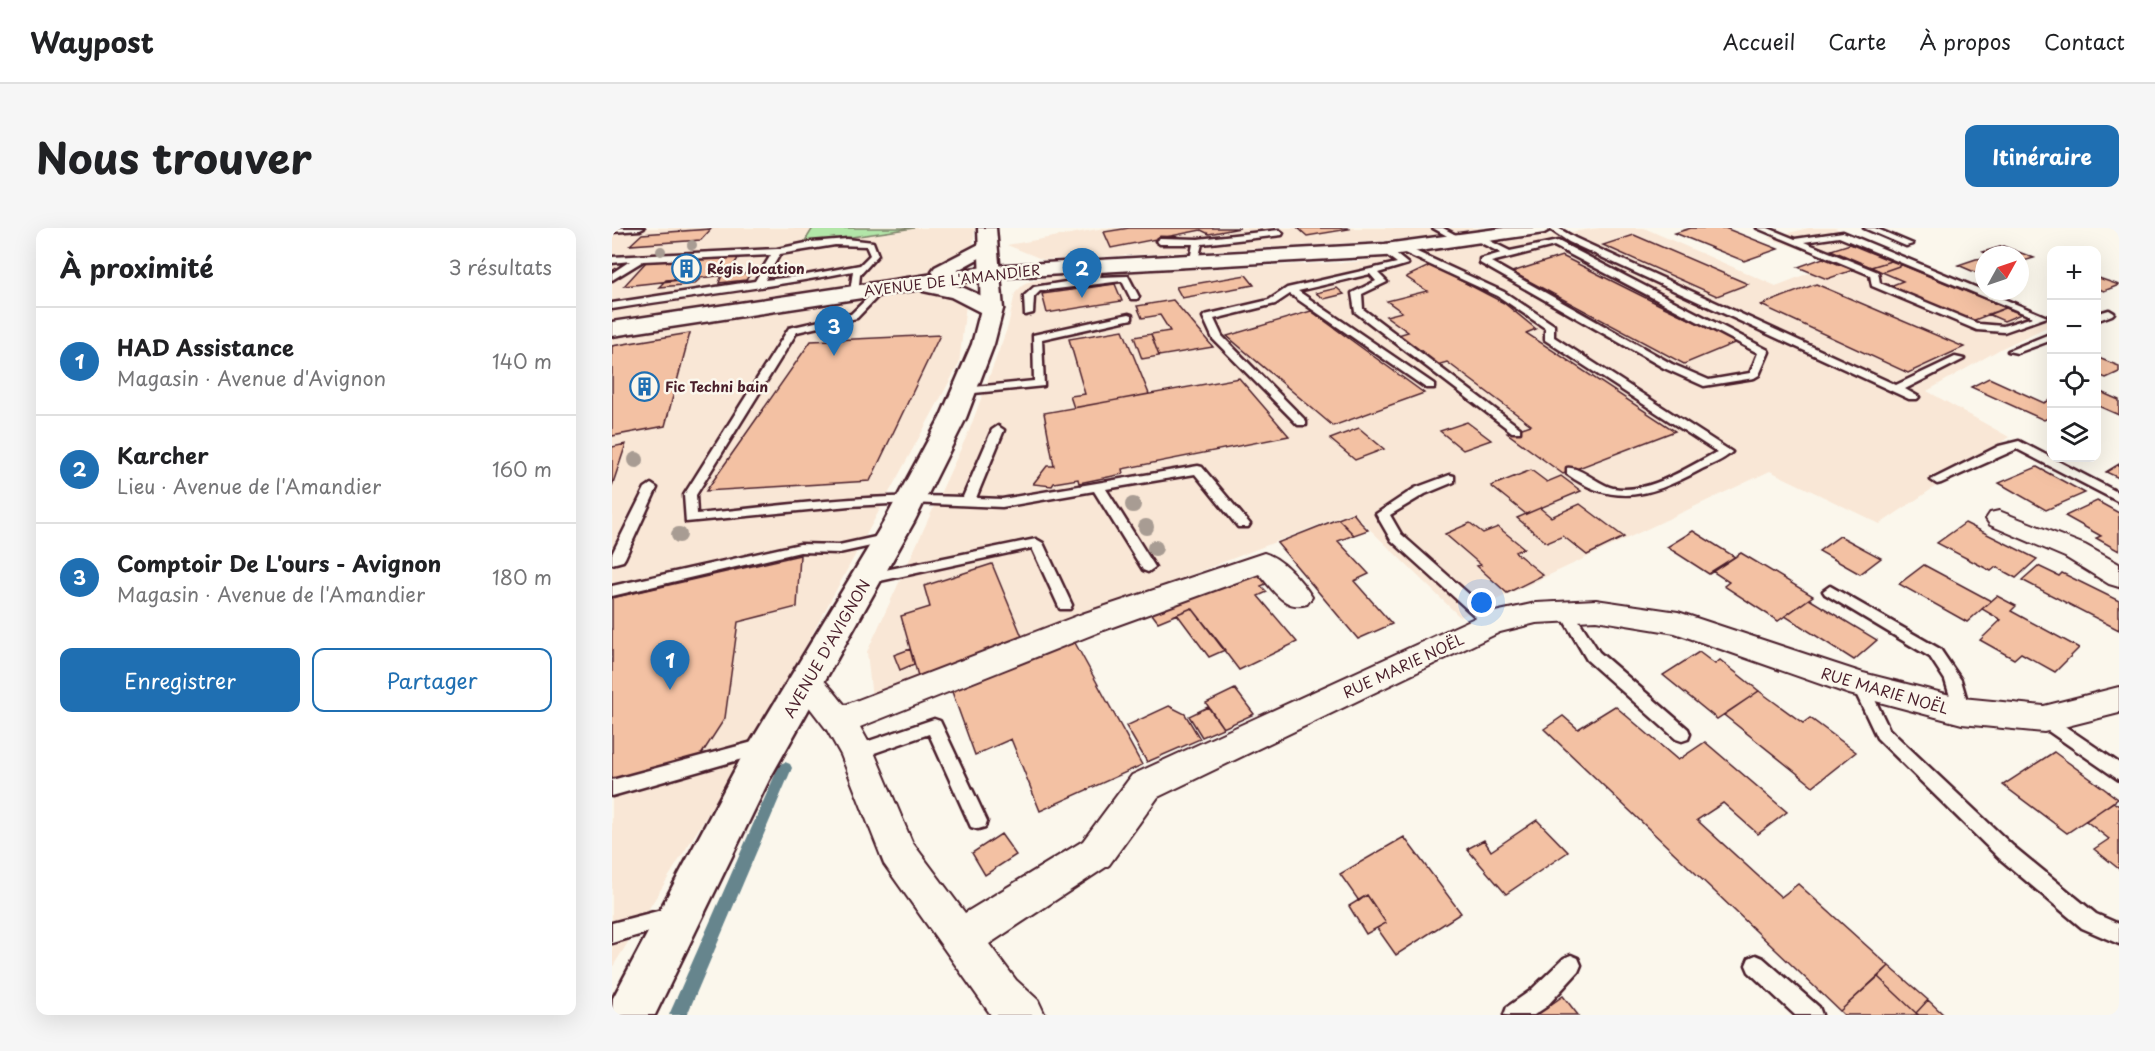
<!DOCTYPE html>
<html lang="fr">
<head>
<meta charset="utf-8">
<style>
  body { margin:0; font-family:"Playpen Sans",sans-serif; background:#f6f6f6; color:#202124 }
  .controls { position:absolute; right:18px; top:18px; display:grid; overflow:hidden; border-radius:12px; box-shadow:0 6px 24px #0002 }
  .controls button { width:54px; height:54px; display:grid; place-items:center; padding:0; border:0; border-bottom:2px solid #e0e0e0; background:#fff; color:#202124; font:30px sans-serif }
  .compass { position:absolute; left:1363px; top:18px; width:54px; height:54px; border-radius:50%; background:#fff; box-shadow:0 6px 24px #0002; rotate:50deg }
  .you { position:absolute; left:870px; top:375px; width:21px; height:21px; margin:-15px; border:4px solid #fff; border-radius:50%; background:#1a73e8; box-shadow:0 0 0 9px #1a73e833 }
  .badge { display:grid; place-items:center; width:39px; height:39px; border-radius:50%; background:#1f6fb2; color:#fff; font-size:20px; font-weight:700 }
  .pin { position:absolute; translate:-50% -50px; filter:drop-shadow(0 2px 3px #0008) }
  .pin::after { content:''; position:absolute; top:32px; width:21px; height:18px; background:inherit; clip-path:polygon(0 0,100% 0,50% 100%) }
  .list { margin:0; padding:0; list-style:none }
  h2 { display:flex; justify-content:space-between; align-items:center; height:78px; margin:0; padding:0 24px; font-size:26px }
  h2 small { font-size:20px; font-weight:400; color:#757577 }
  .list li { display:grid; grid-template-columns:39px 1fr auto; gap:18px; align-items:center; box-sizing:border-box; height:108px; padding:0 24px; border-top:2px solid #e0e0e0 }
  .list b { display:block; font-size:22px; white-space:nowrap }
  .list p { margin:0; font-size:20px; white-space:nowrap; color:#757577 }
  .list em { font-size:20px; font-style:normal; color:#757577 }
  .actions { display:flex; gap:12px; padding:18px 24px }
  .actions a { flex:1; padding:14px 0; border:2px solid #1f6fb2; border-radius:12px; text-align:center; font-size:21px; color:#1f6fb2 }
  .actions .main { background:#1f6fb2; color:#fff }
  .icon { flex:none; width:33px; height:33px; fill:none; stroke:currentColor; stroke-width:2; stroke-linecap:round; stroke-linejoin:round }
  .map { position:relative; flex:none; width:1507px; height:787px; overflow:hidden; border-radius:12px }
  header { display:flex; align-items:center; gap:36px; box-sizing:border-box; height:84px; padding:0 30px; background:#fff; border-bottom:2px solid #e0e0e0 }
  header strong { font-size:28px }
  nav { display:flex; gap:33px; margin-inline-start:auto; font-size:21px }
  .intro { display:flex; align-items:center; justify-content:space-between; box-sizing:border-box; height:144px; padding:0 36px }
  h1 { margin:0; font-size:42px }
  .button { padding:15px 27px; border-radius:12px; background:#1f6fb2; color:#fff; font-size:21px; font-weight:700 }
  main { display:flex; gap:36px; padding:0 36px }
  aside { flex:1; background:#fff; border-radius:12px; box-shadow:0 6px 24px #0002 }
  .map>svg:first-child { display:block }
</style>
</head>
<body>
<header>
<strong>Waypost</strong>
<nav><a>Accueil</a><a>Carte</a><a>À propos</a><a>Contact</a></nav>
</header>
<div class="intro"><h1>Nous trouver</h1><a class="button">Itinéraire</a></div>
<main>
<aside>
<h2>À proximité<small>3 résultats</small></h2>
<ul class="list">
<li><span class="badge">1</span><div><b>HAD Assistance</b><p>Magasin · Avenue d'Avignon</p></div><em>140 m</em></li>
<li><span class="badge">2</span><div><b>Karcher</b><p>Lieu · Avenue de l'Amandier</p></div><em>160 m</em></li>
<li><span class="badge">3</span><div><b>Comptoir De L'ours - Avignon</b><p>Magasin · Avenue de l'Amandier</p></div><em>180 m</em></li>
</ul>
<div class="actions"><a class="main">Enregistrer</a><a>Partager</a></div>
</aside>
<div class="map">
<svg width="1507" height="787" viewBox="0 0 1507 787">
  <rect width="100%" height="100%" fill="#fbf7ec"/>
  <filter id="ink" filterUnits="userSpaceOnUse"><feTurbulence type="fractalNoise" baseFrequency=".0167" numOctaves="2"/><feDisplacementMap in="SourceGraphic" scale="12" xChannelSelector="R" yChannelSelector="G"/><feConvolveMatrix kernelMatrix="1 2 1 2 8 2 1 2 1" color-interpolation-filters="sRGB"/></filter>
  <g filter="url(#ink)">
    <path fill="#f9e7d6" d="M0,0H363L347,136L148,502L0,740Z
      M492,0H890L772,13L432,32L395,17Z
      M988,0H1032L1164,58L1225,34L1156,10L1197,0H1223L1439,89V97L1390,120L1315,163L1397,209L1268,296L1158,243L848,389L740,284L260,471L255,424L357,203L396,98L403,65L413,55L440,48L742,34Z"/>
    <path fill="#b2e6a8" stroke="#7e826a" stroke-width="1.5" d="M201,0H302L191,16Z"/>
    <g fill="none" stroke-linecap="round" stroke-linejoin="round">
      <path fill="#66858d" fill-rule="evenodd" d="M173,534L178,536L180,540L75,787H57L166,540L168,536Z"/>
    </g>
    <path fill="#f3c1a3" stroke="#4a1f2b" stroke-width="1.5" d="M517,0H628L597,6L589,2L499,20L492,4Z
      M686,0H735L737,1L695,8Z
      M1079,0H1113L1166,21L1132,33L1063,5Z
      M99,1L89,12L18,17L30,6Z
      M1022,7L1136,56L1105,68L991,17Z
      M1238,16L1279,33L1259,39L1219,22Z
      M1391,18L1422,30L1408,34V27H1377L1371,24Z
      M950,28L1050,78L1125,114L1072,136L900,44Z
      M127,29L115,47L12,58L34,34Z
      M1211,30L1241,42L1215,51L1186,39Z
      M1372,30V48L1346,37L1364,31Z
      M1279,33L1290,37L1270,44L1259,39Z
      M819,37L892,75L924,101L914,105L1063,203L951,246L895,205L919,197L835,134L825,137L786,107L796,104L774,88L790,84L775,73L815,63L794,49Z
      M1290,37L1394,80L1360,93L1278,58L1291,53L1270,44Z
      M139,45L134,52L107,55L110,47Z
      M634,47L642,57L570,70L564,59Z
      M90,49L82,56L47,59L54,52Z
      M1484,49L1507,57L1492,63L1484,60Z
      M503,56L510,73L435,85L430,66Z
      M1204,56L1352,119L1296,145L1149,77Z
      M725,60L732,66L712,71L704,65Z
      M561,72L601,119L547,128L539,106L558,103L548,87L530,90L525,78Z
      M1394,80L1409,86L1392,93L1376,86Z
      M699,83L812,165L721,198L615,108Z
      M511,102L537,166L462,180L458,168L473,166L457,111Z
      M78,105L53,198L0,208V118Z
      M539,106L547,128L530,131L522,109Z
      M328,107L258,253L94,263L199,113Z
      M1484,129L1507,138V144L1494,150L1484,146Z
      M627,150L677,208L510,241L511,246L467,255L466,251L442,255L440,258L421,256L435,238H442L432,185Z
      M1377,150L1432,175L1440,171V188L1432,192L1359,159Z
      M1484,162L1507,172V187L1484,177Z
      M855,194L879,212L851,222L828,203Z
      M747,200L772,221L743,232L718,211Z
      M14,216L0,258V219Z
      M1507,236V250L1494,244Z
      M1425,239L1473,265L1434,282L1387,255Z
      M919,242L935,254L949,248L969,263L914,286L879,258Z
      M1485,273L1507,285V323L1484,310L1489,308L1453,288Z
      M968,276L1012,309L975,327L951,308L935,315L905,290L928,280L939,289Z
      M741,285L749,295L756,302L742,307L726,291Z
      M726,291L742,307L726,313L757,346L742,353L780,396L746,411L665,315Z
      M858,295L871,305L886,299L912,320L903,324L931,347L895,365L865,338L869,337L833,306Z
      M1353,295L1425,331L1404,350L1384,339L1379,343L1325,315Z
      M1081,303L1123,329L1097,346L1055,319Z
      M1228,308L1269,330L1248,346L1207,323Z
      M1129,325L1201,368L1166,393L1112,358L1117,354L1100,343Z
      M188,327L185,379L126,394L113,490L89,527L0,551V370Z
      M380,336L411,411L306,448L289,388L318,379L312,358Z
      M1312,337L1379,373L1355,394L1287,356Z
      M1426,338L1447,348L1450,345L1507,373V402L1410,352Z
      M644,343L654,356L649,358L655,364L646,368L685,414L627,442L580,380L546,394L537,382Z
      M1385,368L1404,378L1399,383L1467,420L1443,444L1409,425L1402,431L1368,412L1389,392L1370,381Z
      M1197,371L1265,412L1242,432L1173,388Z
      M580,380L613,422L597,429L565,386Z
      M462,413L530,537L428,583L399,511L363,527L339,461Z
      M298,421L302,436L288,442L282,427Z
      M1087,424L1103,436L1108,432L1147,463L1105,491L1051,447Z
      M623,461L642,486L611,500L594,475Z
      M1147,463L1191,495L1198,490L1244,524L1201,558L1112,487Z
      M557,478L573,486L588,511L535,534L514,498Z
      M1003,478L1066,532L1093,514L1175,584L1146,606L1111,575L1085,592L1169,669L1186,656L1277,738L1228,783L932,501L951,488L966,501Z
      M596,479L611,500L590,509L577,488Z
      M1442,524L1506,571L1455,605L1391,557Z
      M1501,574L1507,578V641L1482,621L1497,611L1474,593Z
      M925,592L956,624L894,666L855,621L872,612L879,623Z
      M389,606L404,627L373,647L360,625Z
      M792,609L849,685L784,727L765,700L774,695L755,667L747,673L728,646Z
      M755,667L774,695L754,706L737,678Z
      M1277,738L1316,772L1304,785L1266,749Z
      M1266,749L1304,785L1307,787H1232L1228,783Z
      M951,768L966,787H924Z
      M1316,772L1332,787H1307L1304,785Z"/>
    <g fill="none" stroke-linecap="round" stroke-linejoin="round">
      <defs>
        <path id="service" d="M0,0H32L28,2L0,4Z
          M821,0H831L853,12L846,14Z
          M936,0H946L963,10L1284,157L1343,129L1352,131L1293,161L1307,169L1305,171H1297L957,14Z
          M1145,0H1156L1183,11L1231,4L1435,89L1392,104L1365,102L1260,58L1258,47ZM1227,9L1421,89L1391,98L1367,96L1268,55L1266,44L1192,14Z
          M1252,0H1263L1301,16L1294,18Z
          M667,2L671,5L670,7L590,16L586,32L582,35L578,32L581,16H548L544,13L548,10L586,11Z
          M866,7L898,23L946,13L1156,122L1157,124L1147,147L1142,150L1092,158L1052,140L868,35V31L889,25L863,12L862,10ZM942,18L1146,125L1138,145L1097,152L1060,136L879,34Z
          M235,11L261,14L266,27L248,47L246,66L238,64L241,43C162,59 80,68 0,81V75L143,53L159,27L31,33L0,52V45L18,33L0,35V29L165,21L199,14ZM223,17L254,18L258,27L248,37L189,48L153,52L168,26Z
          M786,18H792L892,64L942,97V109L1120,224C1112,232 1098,237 1088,242C1040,268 1002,280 955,246V240C967,238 987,257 1001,260C1037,267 1075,239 1105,224L933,112V100L886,68L786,22Z
          M770,20H776L796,36L766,45L775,54L750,66L751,81L908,200V204H900L743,84L740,65L764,53L758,46L686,63L822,156V160H814L678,66L663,76L602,91L610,108L694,193V197H686L601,111L591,89L593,87L657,72L675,60L785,35L770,24Z
          M484,35L491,37L488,49L516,48L527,69L525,71H519L510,53L428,63L422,69L421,85L413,87L412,68L422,59L479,50Z
          M268,58L271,59V63L245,90L185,104L84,267L85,286C174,277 262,265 351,269L380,202L386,198L392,202L364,270L390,271L586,238L590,239L638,296L636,299H626L583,246L494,261L543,339L536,344L531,342L482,263L390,279L299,275L237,278L74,294L72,267L177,100L239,86Z
          M1497,82L1502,85L1500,87L1484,93V86Z
          M517,86L520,87V91L430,111L432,158L352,166L346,163L352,160L422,153L421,107Z
          M1440,105V112L1405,125L1396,123Z
          M1407,213L1507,265V274L1405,221L1329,255L1325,256L1319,252L1387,218Z
          M838,247L842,248V254L813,266L778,287L789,306L885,391L888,395L880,400L875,399L779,312L764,286L803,260Z
          M39,256L45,260L13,330L11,333L0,336V326L33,260Z
          M277,306L282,307L284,310L282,313L227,325L188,324L0,368V358L188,316L227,317Z
          M424,311L431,315L460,377L458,381H448L420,320L254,356L247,351L254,346Z
          M1218,358L1328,421L1349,452L1358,483L1356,488L1350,489L1344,488L1333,452L1318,429L1213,366L1211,363Z
          M954,379L959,380L987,424L1076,501L1078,506L1076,511L1070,513L1064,511L975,432L947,384Z
          M1248,451L1254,453L1277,501L1401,618L1484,686L1507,696V716L1470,700L1387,630L1265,510L1240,457L1242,453Z
          M1432,484L1507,535V552L1426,496L1424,491L1426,486Z
          M322,491L328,493L375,593L373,599L366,601L359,599L317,506L245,531L239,529L236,524L239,519Z
          M152,511L158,513L161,518L158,523L0,568V552Z
          M61,679L68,681L71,688L68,695L0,715V695Z
          M959,727L966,730L969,737L966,744L934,779L922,787H892L895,779L918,763L952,730Z
          M1144,727L1151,730L1207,779L1210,787H1183L1137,744L1134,737L1137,730Z"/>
        <path id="minor" d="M1387,283L1473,317L1507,336V359L1497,356L1453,329L1378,297L1374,291L1378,285Z
          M652,325C670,330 690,353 700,369L695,376C672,383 661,361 647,346L492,402L248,499L262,524L300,614L353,685L471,613L520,547L869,387L924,375L984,372L1066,384L1251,445L1350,470L1432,478L1507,459V485L1432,504L1350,496L1237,466L1063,405L984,392L924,395L888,404L546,569L497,637L377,716L404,752L426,772L433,787H379L272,636L229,527L215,502L178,454L183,445C207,438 218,460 233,477L470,386Z"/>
        <path id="tertiary" d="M366,0H384L391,81L382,116L354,190L303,292L157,552L43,787H0L1,770L128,532L273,292L328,190L360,116L369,81Z"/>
        <path id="secondary" d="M892,0H941L932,5L773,28L379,50L337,56L352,60L388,76L391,81L388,86H372L339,69L311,63L309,61L0,108V94L322,46L320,43L323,39L375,12L384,18L382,22L344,43L379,38L773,16Z"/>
      </defs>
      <use href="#service" stroke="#4a1f2b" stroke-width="5"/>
      <use href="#minor" stroke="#4a1f2b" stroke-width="4"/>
      <use href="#tertiary" stroke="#4a1f2b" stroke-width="5"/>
      <use href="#secondary" stroke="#4a1f2b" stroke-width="5"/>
      <use href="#service" fill="#fbf7ec" fill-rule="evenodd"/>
      <use href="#minor" fill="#fbf7ec" fill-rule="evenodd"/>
      <use href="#tertiary" fill="#fbf7ec" fill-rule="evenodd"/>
      <use href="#secondary" fill="#fbf7ec" fill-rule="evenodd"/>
    </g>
    <g fill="#a89c93">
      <circle cx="80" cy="17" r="5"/>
      <circle cx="49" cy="23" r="5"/>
      <circle cx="24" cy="232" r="8"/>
      <circle cx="521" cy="277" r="8"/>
      <circle cx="534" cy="299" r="8"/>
      <circle cx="67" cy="307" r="8"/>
      <circle cx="543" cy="320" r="8"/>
    </g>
  </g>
  <defs>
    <symbol id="building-ring" viewBox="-11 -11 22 22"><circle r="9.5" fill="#fbf7ec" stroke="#1f6fb2" stroke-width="1.5"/><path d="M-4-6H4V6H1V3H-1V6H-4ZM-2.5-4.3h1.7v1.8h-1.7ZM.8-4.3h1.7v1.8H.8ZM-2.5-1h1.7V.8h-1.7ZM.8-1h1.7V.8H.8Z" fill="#1f6fb2"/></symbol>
  </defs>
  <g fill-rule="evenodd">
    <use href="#building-ring" x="58" y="24" width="33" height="33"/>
    <use href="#building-ring" x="16" y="142" width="33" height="33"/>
  </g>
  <g text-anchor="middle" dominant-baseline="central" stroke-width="5" stroke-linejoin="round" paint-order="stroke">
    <g font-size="14" font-weight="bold" fill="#4a1f2b" stroke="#fbf7ec" text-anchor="start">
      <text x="95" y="40">Régis location</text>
      <text x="53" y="158">Fic Techni bain</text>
    </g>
    <g font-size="14" fill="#4a1f2b" stroke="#fbf7ec">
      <text transform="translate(340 52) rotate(-7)">AVENUE DE L'AMANDIER</text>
    </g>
    <g font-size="15" fill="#4a1f2b" stroke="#fbf7ec">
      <text transform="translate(214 420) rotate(-60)">AVENUE D'AVIGNON</text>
      <text transform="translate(791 437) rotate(-25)">RUE MARIE NOËL</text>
      <text transform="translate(1273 462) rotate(16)">RUE MARIE NOËL</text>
    </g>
  </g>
</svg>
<div class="controls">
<button>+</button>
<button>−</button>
<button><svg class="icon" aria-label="locate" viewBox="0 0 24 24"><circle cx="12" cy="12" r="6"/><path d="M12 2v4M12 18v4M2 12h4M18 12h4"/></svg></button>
<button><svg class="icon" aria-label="layers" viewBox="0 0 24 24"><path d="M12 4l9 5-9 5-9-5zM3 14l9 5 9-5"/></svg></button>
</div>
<svg class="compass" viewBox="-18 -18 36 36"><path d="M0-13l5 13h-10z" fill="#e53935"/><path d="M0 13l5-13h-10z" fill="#757577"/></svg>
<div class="you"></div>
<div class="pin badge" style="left:58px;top:462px">1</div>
<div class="pin badge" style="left:470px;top:70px">2</div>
<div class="pin badge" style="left:222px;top:128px">3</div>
</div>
</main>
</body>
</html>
